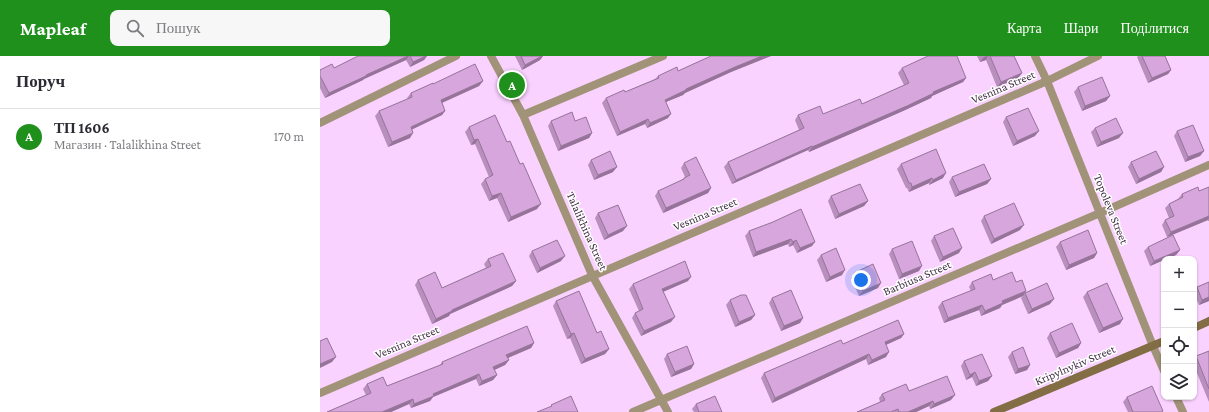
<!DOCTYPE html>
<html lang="uk">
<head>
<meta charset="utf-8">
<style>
  body { margin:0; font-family:"Crimson Pro",serif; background:#f7f7f7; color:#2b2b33 }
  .controls { position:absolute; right:12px; bottom:12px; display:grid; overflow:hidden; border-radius:8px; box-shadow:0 1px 3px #0004 }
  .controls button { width:36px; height:36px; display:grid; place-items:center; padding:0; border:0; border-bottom:1px solid #e1e1e2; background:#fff; color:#2b2b33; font:20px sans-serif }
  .you { position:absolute; left:541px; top:224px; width:14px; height:14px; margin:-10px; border:3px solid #fff; border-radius:50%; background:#1a73e8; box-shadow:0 0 0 6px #1a73e833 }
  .badge { display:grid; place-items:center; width:26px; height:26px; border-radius:50%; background:#1e901b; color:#fff; font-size:13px; font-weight:700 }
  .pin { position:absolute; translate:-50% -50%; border:2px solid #fff; box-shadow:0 1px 4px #0006 }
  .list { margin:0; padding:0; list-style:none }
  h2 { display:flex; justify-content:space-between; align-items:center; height:52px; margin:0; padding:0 16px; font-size:17px }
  h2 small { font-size:13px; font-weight:400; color:#7c7c81 }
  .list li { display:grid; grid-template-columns:26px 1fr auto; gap:12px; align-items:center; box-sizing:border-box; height:56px; padding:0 16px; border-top:1px solid #e1e1e2 }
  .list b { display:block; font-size:15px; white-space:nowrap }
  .list p { margin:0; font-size:13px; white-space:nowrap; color:#7c7c81 }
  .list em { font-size:13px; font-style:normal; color:#7c7c81 }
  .icon { flex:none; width:22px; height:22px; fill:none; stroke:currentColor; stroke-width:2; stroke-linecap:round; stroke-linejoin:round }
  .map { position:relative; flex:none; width:889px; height:356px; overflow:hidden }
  header { display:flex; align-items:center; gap:24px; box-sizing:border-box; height:56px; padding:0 20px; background:#1e901b; color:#fff }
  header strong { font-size:19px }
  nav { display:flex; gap:22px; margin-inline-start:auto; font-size:14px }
  .search { width:280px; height:36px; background:#f7f7f7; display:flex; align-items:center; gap:10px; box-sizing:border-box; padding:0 14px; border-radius:8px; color:#7c7c81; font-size:15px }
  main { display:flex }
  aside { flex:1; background:#fff }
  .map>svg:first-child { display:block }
</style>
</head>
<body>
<header>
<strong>Mapleaf</strong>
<div class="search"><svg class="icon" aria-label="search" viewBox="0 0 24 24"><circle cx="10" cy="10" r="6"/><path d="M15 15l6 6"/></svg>Пошук</div>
<nav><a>Карта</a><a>Шари</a><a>Поділитися</a></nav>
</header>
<main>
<aside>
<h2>Поруч<small></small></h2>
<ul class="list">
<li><span class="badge">A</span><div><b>ТП 1606</b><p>Магазин · Talalikhina Street</p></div><em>170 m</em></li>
</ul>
</aside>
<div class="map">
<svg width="889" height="356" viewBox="0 0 889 356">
  <rect width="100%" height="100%" fill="#fad2ff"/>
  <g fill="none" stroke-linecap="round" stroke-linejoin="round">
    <path stroke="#a19378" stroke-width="8" d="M171,0L203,59L272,219L348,356
      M715,0L727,25L833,290L844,315
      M203,59L343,0
      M0,67L136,0
      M0,337L727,25L778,0
      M856,341L863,356
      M313,356L780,157L889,109"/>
    <path stroke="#826d45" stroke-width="8" d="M874,272L889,265
      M674,356L844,285"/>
  </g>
  <path fill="#b88fbd" d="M38,0H107L104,4L90,11L86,4L44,23L43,24L5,42L0,32V14L14,12Z
    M195,0H223L220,4L202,14Z
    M391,0H451L411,16L365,37L363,39L346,46L348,62L327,72L325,68L297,80L282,47L286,42L305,36L335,23L338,20L358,15Z
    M657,0H694L702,17L698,22L677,31L666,4L660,6Z
    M818,0H845L851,14L848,18L828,27L817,1Z
    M582,12L646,22L643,26L612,40L611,42L583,55L489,96L488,94L412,128L404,111L408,106L479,74L475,64L478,59L503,58L542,48L584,29L578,17Z
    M163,25L159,30L122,47L125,55L122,59L92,73L90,82L68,91L55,60L59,55L88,43L87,42L91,37L113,28Z
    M758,31L790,40L786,45L762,55L754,36Z
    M686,61L715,80L693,90L683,66Z
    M231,65H255L272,77L269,82L238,95L228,70Z
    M149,71L217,153L188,166L177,142L169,145L161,128L165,123L169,121L155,88L151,89L145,76Z
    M775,72L799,82L777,91L771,76Z
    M857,75L884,95L880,100L865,106L854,80Z
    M271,104L293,116L274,124L268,109Z
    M811,106L844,111L841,116L816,128L808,111Z
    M364,107L391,132L388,137L343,157L335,140L338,135L362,124L365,121L361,112Z
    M581,108L623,122L609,129V127L589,136L587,132H586L577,113Z
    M632,121L671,123L667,128L635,141L629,126Z
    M889,131V165H888V164L847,181L842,169L845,164L849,162L845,152L849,148L858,143L862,138L879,135Z
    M511,140L548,145L544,150L515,163L508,145Z
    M278,157L303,175L284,184L275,162Z
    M664,160L700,174L671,188L661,165Z
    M453,166L492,190L477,197L473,189L469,191L468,188L433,201L425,180L429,175Z
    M614,180L639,197L620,206L611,185Z
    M740,186L777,197L774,202L746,214L736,191Z
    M828,191L860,194L856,199L844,203V204L830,210L824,195Z
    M572,193L599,215L579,223L569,198Z
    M212,195L241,205L217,217L209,200Z
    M501,199L522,219L506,226L497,204Z
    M168,203L196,225L192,230L130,258L129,260L112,268L95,229L98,224L122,232L166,212L164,208Z
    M534,217L558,232L539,240L531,222Z
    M673,224L696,226L706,235L705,237L730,248L708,258L701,242L703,240L682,249L680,252L661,260L659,254L624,267L618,251L622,246L651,235L649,231L652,226Z
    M368,225L343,236L351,266L321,280L312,262L315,257L319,255L309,233L313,228Z
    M889,226V245L879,249L874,237V235L877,231Z
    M844,227V237L842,231Z
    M767,236L800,268L779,277L763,241Z
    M452,242L483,262L480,267L461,275L449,247Z
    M410,244L435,259L431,264L415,271L406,249Z
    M236,245L289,293L285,298L261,308L250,282L247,283L233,250Z
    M730,277L761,287L758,292L736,302L727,282Z
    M584,278L581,282L566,289V301L548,309L546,303L452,347L441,322L444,317L523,288Z
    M214,287L211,292L188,302L189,304L185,309L174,314L177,319L173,324L159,330L156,323L113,341L110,345L91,352L89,348L71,356H7L46,339L43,333L47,328L67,330L120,309L122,306Z
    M889,295V346L874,310V303L876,300Z
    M692,296L710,309L707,314L695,318L688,301Z
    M347,298L374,308L371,313L351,321L344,303Z
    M644,305L672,320L668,325L656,330L652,321L646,324L641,310Z
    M589,335L631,344L610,353L609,350L596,356H537L560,346L559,342L562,338Z
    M807,341L843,356H808L803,346Z
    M376,348L402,356H374L372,353Z"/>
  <path fill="#96749a" d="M88,0H89L86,4L44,23L43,24L5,42L9,37L46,19Z
    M106,0H107L104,4L90,11L93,6Z
    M222,0H223L220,4L202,14L205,9Z
    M442,0H451L411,16L365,37L363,39L341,48L345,44L366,33L415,11Z
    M667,0H668L666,4L660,6L664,1Z
    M851,14L848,18L828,27L832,22Z
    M702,17L698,22L677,31L681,26Z
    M646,22L643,26L612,40L611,42L583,55L489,96L492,91L613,36Z
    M163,25L159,30L117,49L121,44Z
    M790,40L786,45L762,55L765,50Z
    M125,55L122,59L87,76L91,71Z
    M351,58L348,62L327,72L330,67Z
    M328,63L325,68L297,80L300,76Z
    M719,75L715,80L693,90L697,85Z
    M93,77L90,82L68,91L72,86Z
    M272,77L269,82L238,95L241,90Z
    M803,77L799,82L777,91L781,86Z
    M158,83L155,88L151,89L154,84Z
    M492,90L488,94L412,128L416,124Z
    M884,95L880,100L865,106L868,101Z
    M297,111L293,116L274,124L278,119Z
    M844,111L841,116L816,128L819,123Z
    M626,117L623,122L609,129L613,124Z
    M612,122L609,127L589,136L592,131Z
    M671,123L667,128L635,141L639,136Z
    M391,132L388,137L343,157L346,152Z
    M181,137L177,142L169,145L172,140Z
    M548,145L544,150L515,163L519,158Z
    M221,148L217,153L188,166L191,161Z
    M889,160V162L888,164L847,181L851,176Z
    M704,169L700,174L671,188L674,183Z
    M307,170L303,175L284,184L288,179Z
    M471,183L468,188L433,201L436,196Z
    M476,184L473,189L469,191L473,186Z
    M495,186L492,190L477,197L480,192Z
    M642,192L639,197L620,206L623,201Z
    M860,194L856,199L846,203H844V204L830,210L834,205Z
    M777,197L774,202L746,214L749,209Z
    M245,200L241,205L217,217L220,212Z
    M602,210L599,215L579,223L582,218Z
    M525,214L522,219L506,226L510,221Z
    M371,221L368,225L338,238L342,233Z
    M196,225L192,230L130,258L129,260L112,268L116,263L132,254Z
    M561,227L558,232L539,240L543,235Z
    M706,235L703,240L682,249L680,252L661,260L665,255L682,245Z
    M889,241V245L879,249L882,244Z
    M734,243L730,248L708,258L712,253Z
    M662,249L659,254L624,267L628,262Z
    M435,259L431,264L415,271L419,266Z
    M355,261L351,266L321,280L324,275Z
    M483,262L480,267L461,275L464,270Z
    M803,263L800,268L779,277L783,272Z
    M254,277L250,282L247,283L251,278Z
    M584,278L581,282L561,291L565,286Z
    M214,287L211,292L183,304L186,299Z
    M761,287L758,292L736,302L739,297Z
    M289,293L285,298L261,308L265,303Z
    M569,296L566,301L548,309L552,304Z
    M549,298L546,303L452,347L455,342Z
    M16,301L12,306L0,312V308Z
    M189,304L185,309L170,316L173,311Z
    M374,308L371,313L351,321L355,316Z
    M710,309L707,314L695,318L698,313Z
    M655,316L652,321L646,324L650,319Z
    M159,318L156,323L113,341L110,345L91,352L94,348L113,338Z
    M177,319L173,324L159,330L162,325Z
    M672,320L668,325L656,330L659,325Z
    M635,339L631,344L610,353L614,348Z
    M93,343L89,348L71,356H62Z
    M613,345L609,350L596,356H588Z"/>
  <path fill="#d6a6dc" stroke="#96749a" d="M38,0H88L46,19V20L9,37L0,20V14L12,8L14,12Z
    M90,0H106L93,6Z
    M201,0H222L205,9Z
    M391,0H442L415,11L366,33V34L345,44L351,58L330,67L328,63L300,76L286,42L304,34L305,36L339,22L338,20L357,11L358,15Z
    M608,0H637L646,22L613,36L614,37L587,50L492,91V90L416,124L408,106L484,72L478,59L500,50L503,58L540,43L542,48L589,27L582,12Z
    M670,0H694L702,17L681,26Z
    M822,0H845L851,14L832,22Z
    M155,8L163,25L121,44L125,55L91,71L93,77L72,86L59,55L92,41L91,37L113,27V28Z
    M782,21L790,40L765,50L758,31Z
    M708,52L719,75L697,85L686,61Z
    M252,56L255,65L266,61L272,77L241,90L231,65Z
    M175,59L187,86L190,85L200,108L203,107L221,148L191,161L181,137L172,140L165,123L173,119L158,83L154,84L149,71Z
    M796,62L803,77L781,86L775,72Z
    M873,69L884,95L868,101L857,75Z
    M616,93L626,117L613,124L612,122L592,131L591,127H589L581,108Z
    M290,95L297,111L278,119L271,104Z
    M836,95L844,111L819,123L811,106Z
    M376,101L391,132L346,152L338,135L364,123V122L370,119L364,107Z
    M664,108L671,123L639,136L632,121Z
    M540,128L548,145L519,158L511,140Z
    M878,131L879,135L889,131V160L851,176L845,164L854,160L849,148L863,141L862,138Z
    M694,147L704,169L674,183L664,160Z
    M298,149L307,170L288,179L278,157Z
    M481,153L495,186L480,192L476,184L473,186L471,183L436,196L429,175L453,166Z
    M633,172L642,192L623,201L614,180Z
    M768,174L777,197L749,209L740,186Z
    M853,179L860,194L834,205L828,191Z
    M237,184L245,200L220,212L212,195Z
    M592,185L602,210L582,218L572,193Z
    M516,192L525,214L510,221L501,199Z
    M183,197L196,225L132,254V255L116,263L98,224L115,216L122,232L171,210L168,203Z
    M365,205L371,221L342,233L355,261L324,275L315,257L323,253L313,228Z
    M553,208L561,227L543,235L534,217Z
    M692,216L696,226L702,224L706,235L682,245L683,247L665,255L662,249L628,262L622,246L655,233L652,226L671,218L673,224Z
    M889,226V241L882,244L877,231Z
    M727,227L734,243L712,253L705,237Z
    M787,227L803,263L783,272L767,236Z
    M471,234L483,262L464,270L452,242Z
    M259,235L277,277L281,275L289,293L265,303L254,277L251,278L236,245Z
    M421,239H426L435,259L419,266L410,244Z
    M578,264L584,278L565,286L569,296L552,304L549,298L455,342L444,317L521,284L523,288Z
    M752,267L761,287L739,297L730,277Z
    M207,270L214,287L186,299L189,304L173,311L177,319L162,325L159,318L113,338L114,340L94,348L93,343L62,356H7L51,337L47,328L63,321L67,330L123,308L122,306Z
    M7,282L16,301L0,308V285Z
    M367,290L374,308L355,316L347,298Z
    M703,291L710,309L698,313L692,296Z
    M889,295V333L876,300Z
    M662,298L672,320L659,325L655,316L650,319L644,305Z
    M627,320L635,339L614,348L613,345L588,356H579L578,353L571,356H537L565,344L562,338L586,328L589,335Z
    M832,330L843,355L841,356H813L807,341Z
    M251,340L258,356H217L232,350L231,349Z
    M395,340L402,356H379L376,348Z"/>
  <g text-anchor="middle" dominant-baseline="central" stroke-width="3" stroke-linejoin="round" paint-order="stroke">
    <g font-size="12" fill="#443147" stroke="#fff">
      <text transform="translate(683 31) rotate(-23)">Vesnina Street</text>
      <text transform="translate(791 153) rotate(68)">Topoleva Street</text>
      <text transform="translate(385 158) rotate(-23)">Vesnina Street</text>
      <text transform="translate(267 175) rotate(66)">Talalikhina Street</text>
      <text transform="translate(597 222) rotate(-23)">Barbiusa Street</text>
      <text transform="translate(87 286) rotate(-23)">Vesnina Street</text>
      <text transform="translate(755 309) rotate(-23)">Kripylnykiv Street</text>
    </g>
  </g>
</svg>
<div class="controls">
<button>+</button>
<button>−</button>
<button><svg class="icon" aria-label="locate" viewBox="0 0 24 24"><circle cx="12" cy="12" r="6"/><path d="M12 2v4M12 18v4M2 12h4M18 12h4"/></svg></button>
<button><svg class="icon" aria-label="layers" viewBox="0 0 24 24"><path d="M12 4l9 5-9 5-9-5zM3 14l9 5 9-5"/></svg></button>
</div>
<div class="you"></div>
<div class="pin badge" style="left:192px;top:29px">A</div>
</div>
</main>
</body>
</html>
